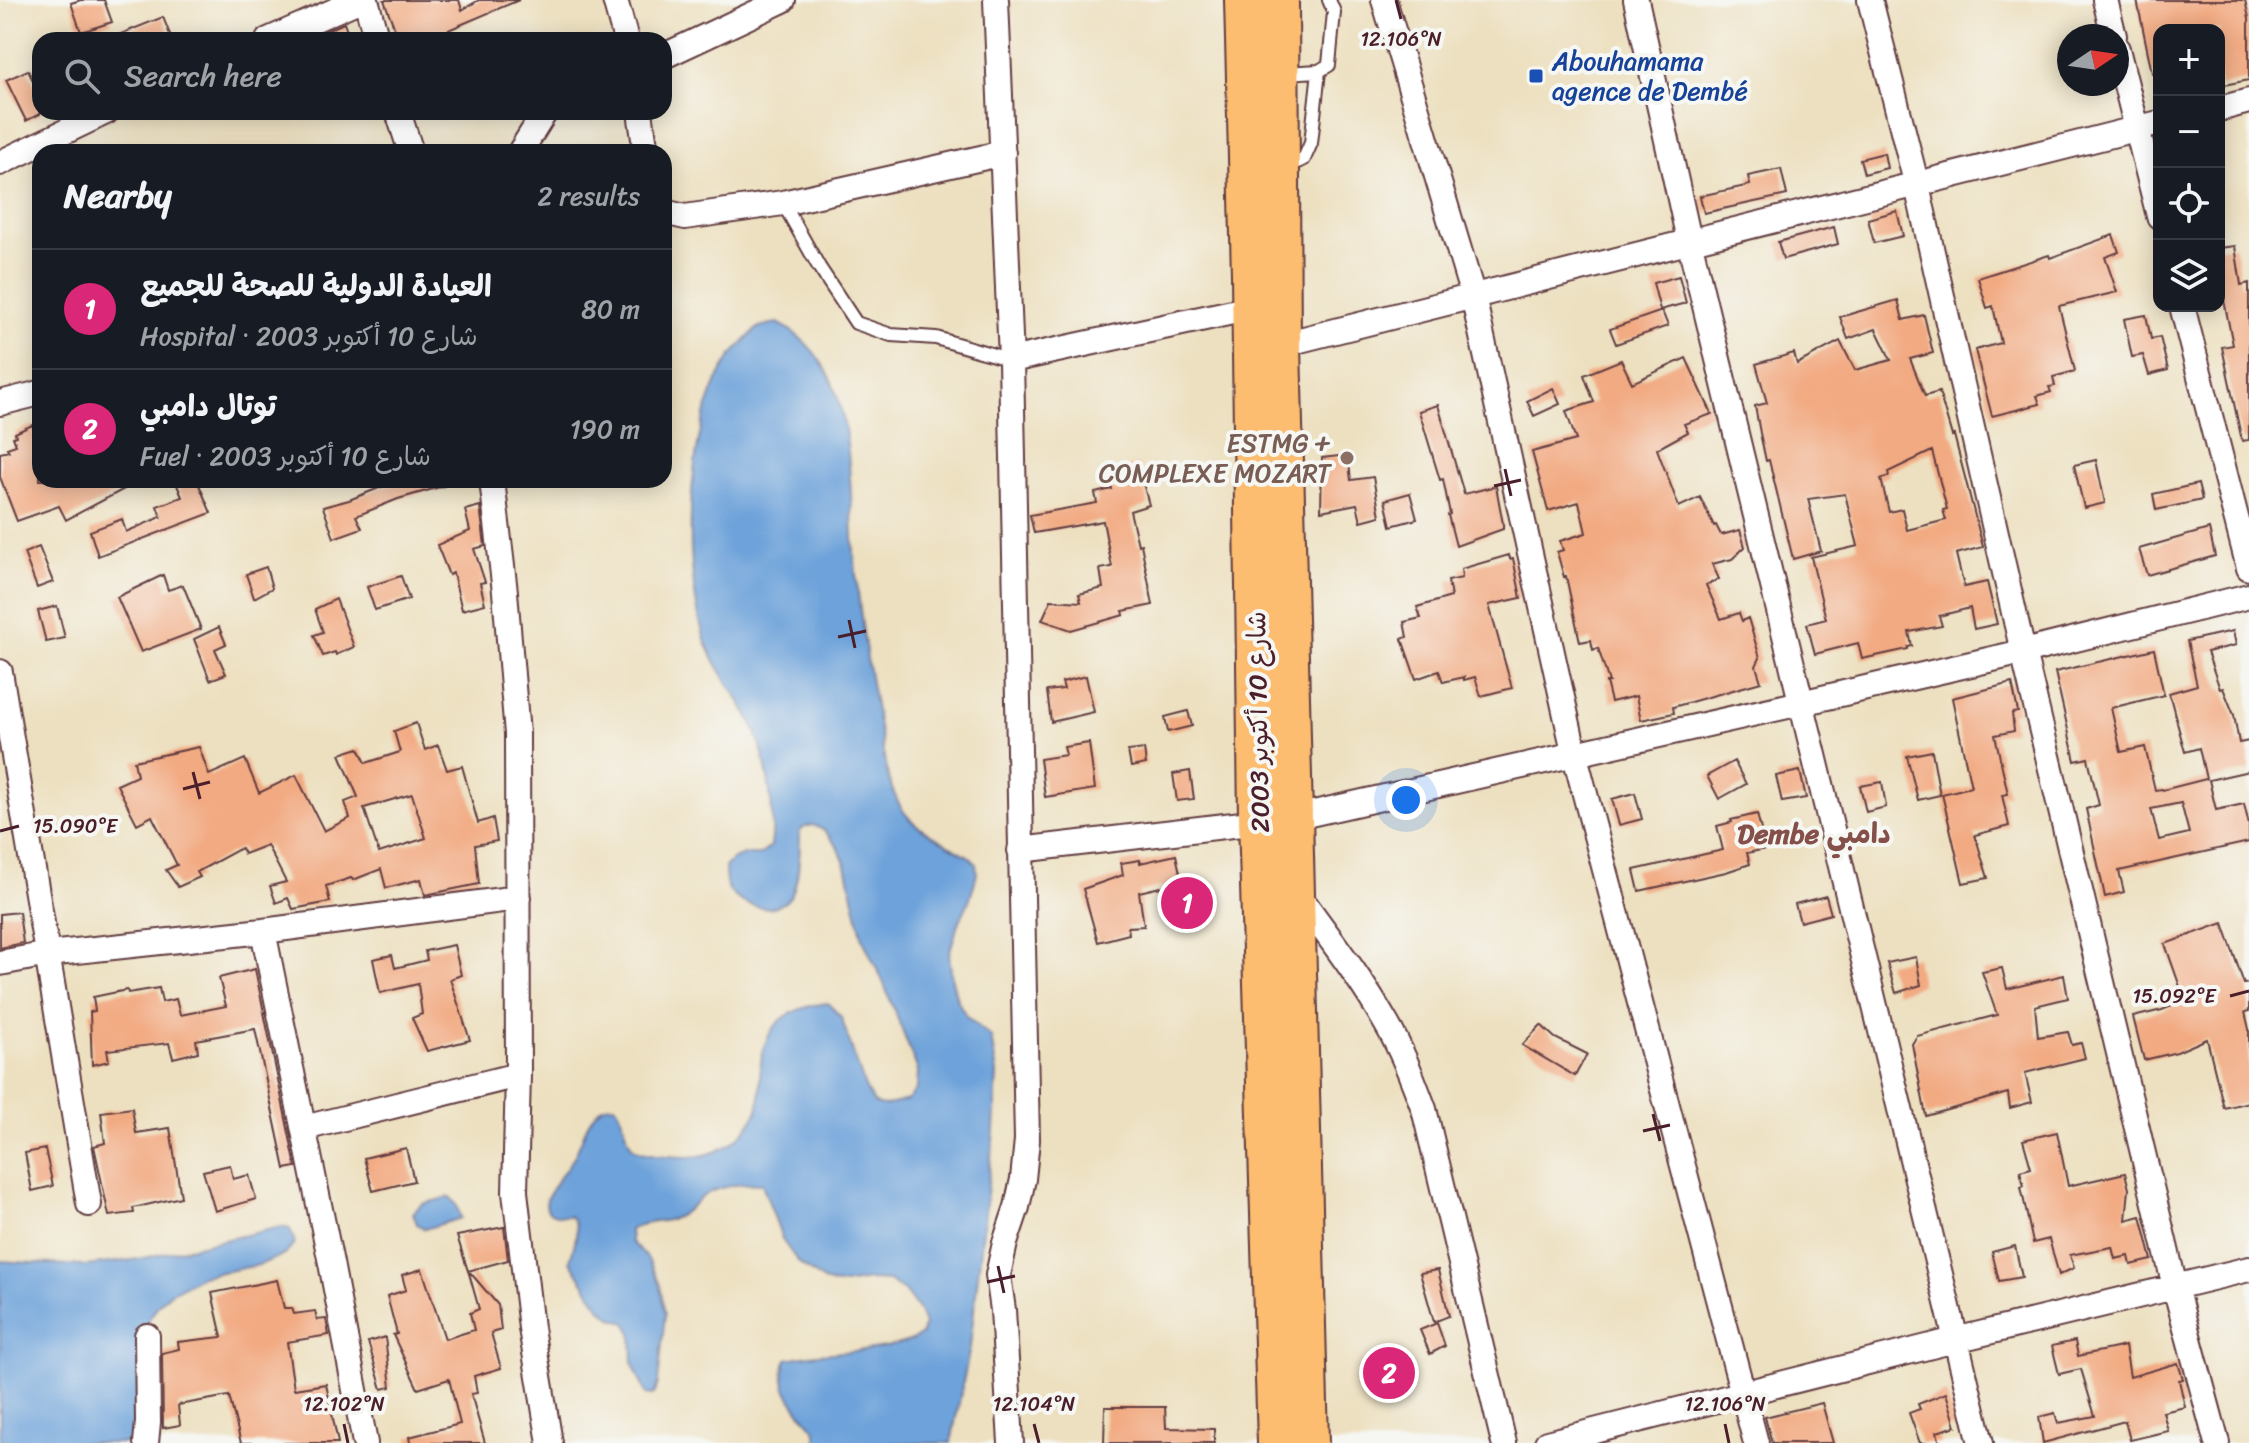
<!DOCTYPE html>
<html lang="en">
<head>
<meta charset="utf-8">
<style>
  body { margin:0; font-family:Sriracha,"Playpen Sans Arabic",sans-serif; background:#20242c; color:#f1f3f6 }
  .controls { position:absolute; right:24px; top:24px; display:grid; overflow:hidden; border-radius:16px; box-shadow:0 4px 20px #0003 }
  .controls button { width:72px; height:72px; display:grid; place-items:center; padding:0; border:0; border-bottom:2px solid #363941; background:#171b24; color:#f1f3f6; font:40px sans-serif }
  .compass { position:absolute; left:2057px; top:24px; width:72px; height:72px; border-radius:50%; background:#171b24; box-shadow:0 4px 20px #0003; rotate:77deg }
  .you { position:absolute; left:1406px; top:800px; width:28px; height:28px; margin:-20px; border:6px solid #fff; border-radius:50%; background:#1a73e8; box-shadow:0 0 0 12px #1a73e833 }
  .badge { display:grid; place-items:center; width:52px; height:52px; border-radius:50%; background:#db2777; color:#fff; font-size:26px; font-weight:700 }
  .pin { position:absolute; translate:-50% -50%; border:4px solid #fff; box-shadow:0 2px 8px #0006 }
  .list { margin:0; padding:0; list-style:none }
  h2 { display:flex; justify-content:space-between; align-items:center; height:104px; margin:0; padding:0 32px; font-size:34px }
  h2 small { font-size:26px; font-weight:400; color:#9ea1a6 }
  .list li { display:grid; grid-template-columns:52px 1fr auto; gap:24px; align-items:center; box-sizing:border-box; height:120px; padding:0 32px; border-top:2px solid #363941 }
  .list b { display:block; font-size:30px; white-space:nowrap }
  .list p { margin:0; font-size:26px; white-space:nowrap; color:#9ea1a6 }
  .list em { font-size:26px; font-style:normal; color:#9ea1a6 }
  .icon { flex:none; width:44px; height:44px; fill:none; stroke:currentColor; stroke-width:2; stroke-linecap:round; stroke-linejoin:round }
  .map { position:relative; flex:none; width:2249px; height:1443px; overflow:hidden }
  .search { position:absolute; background:#171b24; box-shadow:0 4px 20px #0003; left:32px; top:32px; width:640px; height:88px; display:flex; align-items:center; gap:20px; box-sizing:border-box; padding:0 28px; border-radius:24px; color:#9ea1a6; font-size:30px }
  .panel { position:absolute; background:#171b24; box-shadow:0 4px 20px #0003; left:32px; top:144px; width:640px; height:344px; border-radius:24px }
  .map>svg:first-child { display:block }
</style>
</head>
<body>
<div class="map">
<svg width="2249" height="1443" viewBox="0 0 2249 1443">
  <rect width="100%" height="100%" fill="#f6f6f2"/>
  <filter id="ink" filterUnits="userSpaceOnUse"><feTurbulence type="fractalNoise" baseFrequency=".0125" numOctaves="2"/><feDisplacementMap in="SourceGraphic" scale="16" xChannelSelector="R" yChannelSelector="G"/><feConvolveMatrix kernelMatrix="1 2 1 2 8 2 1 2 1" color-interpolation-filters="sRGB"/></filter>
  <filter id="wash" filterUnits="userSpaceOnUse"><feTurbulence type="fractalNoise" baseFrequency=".006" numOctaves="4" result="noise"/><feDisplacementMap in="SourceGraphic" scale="32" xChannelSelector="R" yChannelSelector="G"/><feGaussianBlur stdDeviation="1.8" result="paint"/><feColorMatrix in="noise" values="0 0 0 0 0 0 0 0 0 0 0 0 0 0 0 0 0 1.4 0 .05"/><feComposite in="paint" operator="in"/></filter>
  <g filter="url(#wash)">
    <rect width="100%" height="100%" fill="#ede0c0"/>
    <path fill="#6da2da" stroke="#5c6082" stroke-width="2" d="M778,323C801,335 816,351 828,374C853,421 850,500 854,553C859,612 868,669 879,727C884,757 888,795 909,818C918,829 956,849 970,857L976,864L977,874L970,899L958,925L949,954L952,980L957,1000L967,1017L991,1037L997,1073L994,1131L970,1347L951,1443H813L816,1442V1431C800,1411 774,1386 787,1359C797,1357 808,1355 818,1354C843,1352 904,1349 922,1334L924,1324L918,1309L904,1291L888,1281L869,1280L837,1285L823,1281L798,1262L783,1241L762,1184C746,1182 720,1186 705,1195C694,1202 687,1213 674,1218C660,1224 644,1220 630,1230L631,1242L648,1259L660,1285L665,1314L658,1383L655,1393L652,1395L646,1394L633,1364L632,1333L628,1326L625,1322L613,1318L601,1309L570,1261C573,1246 583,1227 570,1216C518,1218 566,1172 575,1155C582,1141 587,1120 598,1110C603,1105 609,1105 615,1105C625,1116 625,1142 635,1149C645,1156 672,1156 684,1157C711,1158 737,1145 751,1122C754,1116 759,1111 759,1105C762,1091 759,1076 761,1062C766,1022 791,1007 828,1003L841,1017L866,1090L875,1104L884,1106L908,1100L917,1088L918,1071L882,979L863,940L846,865L838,847L824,830L813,825L805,827L800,831C800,848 800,887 788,899C773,916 735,906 727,886C725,881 725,873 725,867L733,859L744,855H760L771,846C776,814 766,750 751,721C736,691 714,668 704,636C681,562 684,401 742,344C747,339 754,330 760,327C765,325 773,324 778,323Z
      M450,1197L456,1204L461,1218L425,1229L417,1224L413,1213L422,1204Z
      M281,1227L290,1229L295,1243L286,1254L259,1265L201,1276L170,1293L159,1304L147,1322L144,1338L143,1443H0V1261L86,1266L139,1259Z"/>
    <g id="blocks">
      <path fill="#f2aa82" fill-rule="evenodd" d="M81,0H104L112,22L81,32L71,3Z
        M384,0H459L462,10L479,0H519L425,40H399Z
        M2137,0H2245L2249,18V80L2219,86V30H2159V72L2152,73Z
        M163,17L172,40H109L108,39Z
        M344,23L350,40H305Z
        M28,70L40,96V114L26,121L6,80Z
        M1884,153L1887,168L1864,174L1860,159Z
        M1781,169L1787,195L1704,213L1700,196L1750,185L1748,176Z
        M1897,211L1903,236L1874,243L1868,219Z
        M1834,227L1838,244L1783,259L1778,242Z
        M2113,235L2119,252L2105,257L2117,292L2059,306L2075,371L2053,377L2055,386L2049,387L2051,392L2037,396L2040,404L1992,416L1975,350L2001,343L1993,306L1987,308L1978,278L2049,255L2050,258Z
        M2235,246L2241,285L2249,283V440L2242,441L2222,347L2233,345L2224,300L2222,301L2219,288V248Z
        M1679,276L1686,303L1660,310L1653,283Z
        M1898,300L1903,320L1924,315L1933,353L1910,359L1925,396L1939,392L1952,436L1954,435L1983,547L1956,554L1964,587L1987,582L1997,624L1974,629L1970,608L1939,616L1942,626L1909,632L1912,646L1908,647V649L1862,659L1858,643L1815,654L1807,624L1826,619L1811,557L1858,546L1845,494L1808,499L1821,551L1793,559L1769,460L1766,461L1760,433L1755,406L1767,403L1756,364L1794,353L1797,364L1840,341L1855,370L1891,360L1876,329L1848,339L1840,317ZM1932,451L1947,509L1943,510L1946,520L1907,530L1902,509L1889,512L1881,479L1889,476L1888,472Z
        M1662,311L1668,326L1616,344L1610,329Z
        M2146,315L2151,339L2160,337L2168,370L2149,375L2143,355L2132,357L2124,319Z
        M1686,358L1712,414L1684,424L1688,432L1657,449L1679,507L1700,497L1714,526L1716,525L1721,535L1740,530L1745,547L1732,559L1712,564L1719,579L1706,585L1721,619L1739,613L1742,621L1748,618L1760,658L1756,666L1761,682L1673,707L1674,713L1641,720L1636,696L1611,702L1606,682H1609L1598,648L1593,650L1591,640L1580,642L1566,576L1564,577L1557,552L1563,550L1560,541L1586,533L1579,502L1548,511L1532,452L1576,440L1566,411L1594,402L1584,375L1621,360L1632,383Z
        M1553,388L1560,404L1534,416L1527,401Z
        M1438,405L1464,494L1496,486L1503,524V529L1456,546L1448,515L1450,514L1443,479L1440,480L1419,411Z
        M32,425L40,440V480H141L66,520L59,506L17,521L0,477V453L9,451L7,448L16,445L13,437L16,436L15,433Z
        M1348,455L1351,480L1373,477L1380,516L1361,521L1357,504L1321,511L1322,458Z
        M2096,460L2105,503L2084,508L2074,465Z
        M1138,465L1149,505L1130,511L1138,545L1141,544L1153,605L1123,611L1124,615L1071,630L1042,620L1051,600L1081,602L1079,594L1103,588L1100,569L1112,567L1103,521L1034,533L1030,515L1097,503L1095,493L1112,489L1108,472Z
        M175,480H197L211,513L98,556L90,531L122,519L126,532L161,517L157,506L182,497Z
        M399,480H446L447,485L398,499L356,516L362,528L334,538L323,507L349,500Z
        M2198,484L2202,500L2156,510L2153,494Z
        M1410,493L1417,519L1391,526L1385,500Z
        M480,506L485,546L474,549L485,582L480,583L485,604L462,610L453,573L449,575L437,545L470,531L465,510Z
        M2209,529L2215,556L2147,575L2139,549Z
        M39,547L53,582L37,588L24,553Z
        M1509,555L1510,559L1513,558L1521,598L1489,605L1512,688L1481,696L1475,677L1464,680V677L1443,682L1439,671L1416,679L1402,639L1407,637L1404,622L1421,618L1417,607L1451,597L1448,581L1462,578L1461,569Z
        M266,567L272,588L254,598L246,574Z
        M163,575L168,590L183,585L201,629L141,652L117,597Z
        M401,576L409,599L375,610L367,587Z
        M336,599L354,647L336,655L335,652L323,656L314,635L323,632L315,609Z
        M57,606L65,638L46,642L38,611Z
        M219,627L226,644L215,649L226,674L210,680L194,639Z
        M2233,631L2236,645L2207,652L2220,689L2223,688L2234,715L2239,743L2249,741V771L2209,780L2216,810L2244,804L2249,825V842L2119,871L2124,892L2105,897L2086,809L2099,805L2088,758L2075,761L2055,672L2154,649L2164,695L2111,708L2121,752L2145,747L2155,790L2162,789L2163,790L2206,779L2199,748L2185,752L2169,693L2197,685L2187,641ZM2181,803L2189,833L2159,840L2151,809Z
        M1086,676L1094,712L1051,722L1047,691L1064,689L1062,682Z
        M2012,683L2018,712L2012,713L2014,731L1995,735L2008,794L2002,795L2009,826L1975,835L1988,878L1963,883L1942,794L1971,787L1952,698Z
        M1188,711L1192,726L1168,732L1165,717Z
        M416,723L425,750L438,745L447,770L462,766L478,823L493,818L497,841L475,845L479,884L425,895L421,879L386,888L381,869L353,880L351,878L326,886L330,902L293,909L288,898L276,903L270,886L286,882L267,845L244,854L241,848L197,872L200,877L178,887L166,870L177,865L152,816L137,824L117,785L137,776L134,761L199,747L209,775L245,759L259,793L296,775L324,831L350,818L345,802L358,797L340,754L359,748L366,763L400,752L394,731ZM412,794L426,838L379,853L364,808Z
        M1089,743L1095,789L1045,797L1040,759L1066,755L1064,747Z
        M1144,749L1146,764L1131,767L1128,751Z
        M1932,751L1940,795L1918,800L1907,756Z
        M1734,761L1746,784L1719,799L1707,776Z
        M1190,771L1194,799L1177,801L1173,774Z
        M1800,771L1806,798L1782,802L1776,776Z
        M1882,782L1886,807L1866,812L1860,786Z
        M1635,793L1642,819L1619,825L1612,799Z
        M1757,814L1766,849L1747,853L1750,864L1726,872L1639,891L1634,870L1723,850L1717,826L1732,822L1731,820Z
        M1176,855L1182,882L1139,892L1144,926L1128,927L1129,934L1098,942L1083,889L1123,875L1121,863L1140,860V863Z
        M1826,896L1831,914L1800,922L1795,904Z
        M19,912L23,943L0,948V914Z
        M2223,923L2244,984L2249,983V1011L2245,1012L2249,1029V1102L2224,1108L2207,1039L2177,1052L2144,1060L2133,1017L2162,1010L2185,1001L2165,944Z
        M454,945L461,975L450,979L470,1040L427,1051L412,1018L422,1014L418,984L380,993L373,959L392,955L395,968L427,960L425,951Z
        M1916,957L1921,985L1896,993L1887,963Z
        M2002,968L2007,989L2064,975L2068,998L2035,1006L2038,1037L2068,1032L2072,1045L2081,1043L2085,1058L2025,1073L2032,1102L2010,1108L2008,1093L1926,1116L1912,1044L1917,1036L1997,1015L1982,972Z
        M255,969L296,1167L285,1169L255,1029L196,1040L198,1052L173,1058L169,1043L107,1050L109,1061L92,1065L90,1012L95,1011L93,997L127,990L128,993L159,988L162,1002L176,999L180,1015L226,1006L219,978Z
        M1541,1025L1555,1038L1587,1054L1575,1076L1522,1045Z
        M132,1108L136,1133L170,1128L181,1197L133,1208L134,1213L109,1216L94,1146L105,1143L101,1112Z
        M2057,1132L2068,1186L2125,1173L2129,1189L2126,1220L2141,1216L2152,1260L2131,1265L2129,1256L2115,1259L2112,1247L2070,1255L2074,1268L2059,1275L2049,1239L2033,1243L2021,1187L2024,1186L2020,1171L2031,1168L2023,1140Z
        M406,1148L414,1181L373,1191L364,1158Z
        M45,1149L53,1186L32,1191L25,1153Z
        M230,1165L233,1179L249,1175L256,1199L215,1211L203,1171Z
        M504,1227L508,1260L468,1271L457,1236Z
        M2015,1246L2022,1277L1999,1281L1992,1252Z
        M422,1269L445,1339L474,1330L470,1313L479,1309L468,1270L498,1305L501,1330L491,1333L501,1368L474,1376L477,1393L471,1394L485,1443H410L409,1437L460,1424L449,1379L418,1389L393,1335L397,1334L387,1296L406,1290L402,1275Z
        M1438,1270L1449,1316L1434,1322L1420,1273Z
        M277,1280L284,1308H292L294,1314L315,1311L317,1320L326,1319L329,1335L287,1342L294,1389L326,1384L338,1443H241L229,1396L178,1405L180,1425L163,1428L162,1353L179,1349L178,1342L222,1337L212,1293Z
        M1437,1323L1445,1346L1430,1354L1420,1330Z
        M385,1337L391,1387L382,1389L368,1342Z
        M2075,1341L2078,1356L2125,1346L2130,1377L2178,1363L2183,1379L2179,1380L2185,1407L2163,1412L2168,1431L2130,1440L2125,1421L2043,1443L2039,1417L2055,1413L2058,1423L2095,1416L2081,1369L2059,1374L2052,1346Z
        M1946,1393L1956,1426L1937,1432L1940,1443H1920L1909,1413L1920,1409L1918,1404Z
        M1822,1403L1833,1443H1772L1765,1417Z
        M1105,1407H1165L1166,1428L1214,1429V1443H1104Z"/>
    </g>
  </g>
  <g filter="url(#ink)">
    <use href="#blocks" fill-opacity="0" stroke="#623c41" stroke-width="2"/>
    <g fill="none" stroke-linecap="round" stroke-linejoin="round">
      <defs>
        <path id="service" d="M1284,73L1319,71L1329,65L1334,12L1329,0
          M1284,169L1304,159L1311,143L1319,71
          M783,203L819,267L856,323L891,335L936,338L1011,360"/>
        <path id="minor" d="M366,0L377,40
          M615,0L626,40
          M996,0L1011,360L1027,1140L1023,1179L1017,1207L1005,1243L998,1275L1003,1310L1011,1443
          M1384,0L1473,296L1575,756L1756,1443
          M1636,0L1689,240L1981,1443
          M1870,0L1917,186L2023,652L2175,1287L2217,1443
          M2105,0L2114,36
          M268,40L359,0
          M2117,49L2159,216
          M664,56L783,0
          M2219,109L2249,101
          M398,112L411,152
          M640,112L646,152
          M520,152L545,112
          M0,163L106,112
          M664,212L685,217L783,203L1003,153
          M2182,306L2249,568
          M1280,345L2159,123
          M1011,360L1251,308
          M0,403L40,393
          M492,480L505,592L517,734L518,1075L515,1192L531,1328L550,1443
          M0,672L89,1204
          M1020,850L1292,818L1801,703L2023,652L2249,596
          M1297,893C1328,936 1360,977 1386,1023C1402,1050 1413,1080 1424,1109L1504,1443
          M263,931L331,1263L365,1443
          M0,963L48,954L263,931L518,898
          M304,1128L518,1075
          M146,1443L148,1422L147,1336
          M1547,1443L1955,1340L2249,1269"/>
        <path id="trunk" d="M1245,0L1252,275L1259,820L1278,1443
          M1278,0L1280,345L1308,1443"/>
      </defs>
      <use href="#service" stroke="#623c41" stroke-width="16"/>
      <use href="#minor" stroke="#623c41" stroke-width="28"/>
      <use href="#trunk" stroke="#623c41" stroke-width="44"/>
      <use href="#service" stroke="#fff" stroke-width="12"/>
      <use href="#minor" stroke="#fff" stroke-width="24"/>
      <use href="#trunk" stroke="#fcbd6f" stroke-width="40"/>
    </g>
  </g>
  <path fill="none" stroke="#4a1f2b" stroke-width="3" d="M1396,0L1401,19M1505,469L1511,496M1494,486L1521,480M849,620L855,648M838,637L866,631M193,772L200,799M183,789L210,782M0,831L19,826M2230,996L2249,991M1653,1114L1660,1141M1643,1131L1670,1125M998,1266L1004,1293M987,1282L1015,1276M344,1424L348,1443M1034,1424L1039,1443M1725,1424L1729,1443"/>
  <rect fill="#1a4fb4" stroke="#f6f6f2" stroke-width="3" x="1528" y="68" width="16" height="16" rx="4"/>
  <circle fill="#8d6e63" stroke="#f6f6f2" stroke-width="3" cx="1347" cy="458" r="8"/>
  <g text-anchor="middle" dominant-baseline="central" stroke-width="8" stroke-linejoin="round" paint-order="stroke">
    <g font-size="26" fill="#164399" stroke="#f6f6f2" text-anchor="start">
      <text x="1552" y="61">Abouhamama<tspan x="1552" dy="30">agence de Dembé</tspan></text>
    </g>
    <g font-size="26" fill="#785e54" stroke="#f6f6f2" text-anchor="end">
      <text x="1331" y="443">ESTMG +<tspan x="1331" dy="30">COMPLEXE MOZART</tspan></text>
    </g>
    <g font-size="26" fill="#4a1f2b" stroke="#f6f6f2">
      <text transform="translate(1258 722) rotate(-91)">شارع 10 أكتوبر 2003</text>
    </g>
    <g font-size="28" font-weight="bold" fill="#855049" stroke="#f6f6f2">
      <text x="1814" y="833">Dembe دامبي</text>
    </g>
  </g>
  <g font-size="20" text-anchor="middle" fill="#4a1f2b" stroke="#f6f6f2" stroke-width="8" stroke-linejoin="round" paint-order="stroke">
    <text x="1401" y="46">12.106°N</text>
    <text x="75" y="833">15.090°E</text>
    <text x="2174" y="1003">15.092°E</text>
    <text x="344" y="1411">12.102°N</text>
    <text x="1034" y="1411">12.104°N</text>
    <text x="1725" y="1411">12.106°N</text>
  </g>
</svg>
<div class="controls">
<button>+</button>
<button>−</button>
<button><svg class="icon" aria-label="locate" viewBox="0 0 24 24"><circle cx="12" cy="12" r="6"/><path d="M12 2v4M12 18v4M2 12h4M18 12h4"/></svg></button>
<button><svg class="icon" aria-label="layers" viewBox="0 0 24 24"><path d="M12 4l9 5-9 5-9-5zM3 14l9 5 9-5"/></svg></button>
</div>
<svg class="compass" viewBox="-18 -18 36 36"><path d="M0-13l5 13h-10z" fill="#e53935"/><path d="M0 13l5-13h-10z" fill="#9ea1a6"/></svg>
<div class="you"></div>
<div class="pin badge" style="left:1187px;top:903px">1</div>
<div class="pin badge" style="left:1389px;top:1373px">2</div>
<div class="search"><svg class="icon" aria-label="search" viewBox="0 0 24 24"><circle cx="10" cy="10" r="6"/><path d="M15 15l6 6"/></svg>Search here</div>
<section class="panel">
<h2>Nearby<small>2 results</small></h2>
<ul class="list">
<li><span class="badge">1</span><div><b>العيادة الدولية للصحة للجميع</b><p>Hospital · شارع 10 أكتوبر 2003</p></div><em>80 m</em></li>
<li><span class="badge">2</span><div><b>توتال دامبي</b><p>Fuel · شارع 10 أكتوبر 2003</p></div><em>190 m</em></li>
</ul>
</section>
</div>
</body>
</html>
